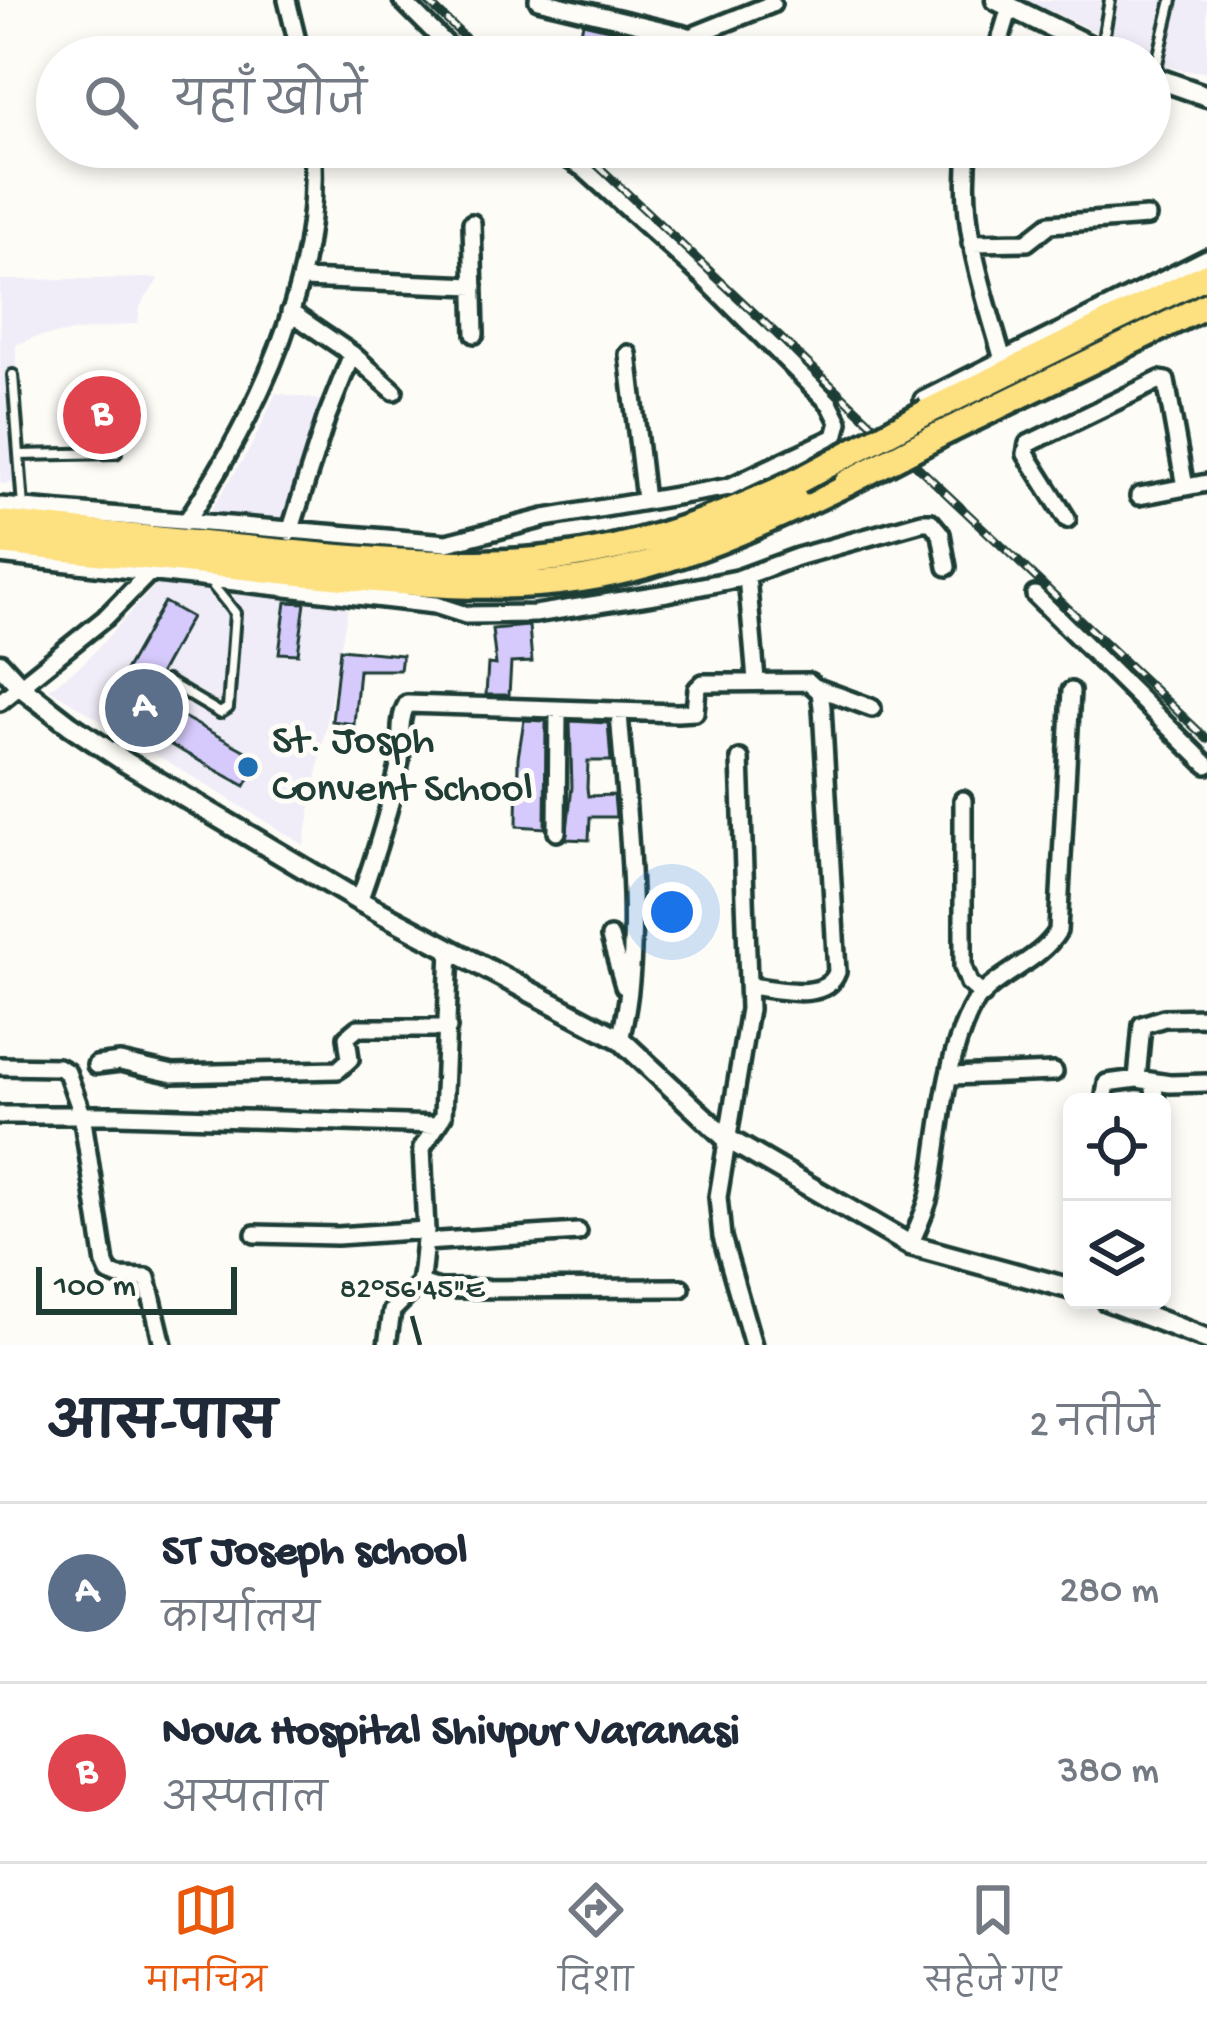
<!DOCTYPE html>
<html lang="hi">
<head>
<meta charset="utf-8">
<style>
  body { margin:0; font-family:"Gochi Hand","Playpen Sans Deva",sans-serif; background:#f6f6f7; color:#1f2937 }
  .controls { position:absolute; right:36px; bottom:36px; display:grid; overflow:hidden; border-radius:18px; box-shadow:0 6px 18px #0003 }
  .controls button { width:108px; height:108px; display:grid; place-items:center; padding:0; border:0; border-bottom:3px solid #e0e1e3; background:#fff; color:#1f2937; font:60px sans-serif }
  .scale { position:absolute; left:36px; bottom:30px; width:201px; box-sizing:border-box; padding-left:12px; border:6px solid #1f3d34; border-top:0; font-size:33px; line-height:42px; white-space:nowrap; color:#1f3d34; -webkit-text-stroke:9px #fdfcf7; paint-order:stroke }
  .you { position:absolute; left:672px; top:912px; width:42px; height:42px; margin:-30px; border:9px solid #fff; border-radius:50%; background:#1a73e8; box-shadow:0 0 0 18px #1a73e833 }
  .badge { display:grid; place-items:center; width:78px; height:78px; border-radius:50%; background:#ea580c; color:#fff; font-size:39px; font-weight:700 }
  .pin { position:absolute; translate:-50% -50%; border:6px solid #fff; box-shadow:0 3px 12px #0006 }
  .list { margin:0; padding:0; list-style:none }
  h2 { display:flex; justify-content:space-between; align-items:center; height:156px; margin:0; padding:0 48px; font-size:51px }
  h2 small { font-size:39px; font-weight:400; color:#747a83 }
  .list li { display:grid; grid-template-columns:78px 1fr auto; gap:36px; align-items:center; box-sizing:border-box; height:180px; padding:0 48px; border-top:3px solid #e0e1e3 }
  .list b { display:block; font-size:45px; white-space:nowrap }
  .list p { margin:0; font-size:39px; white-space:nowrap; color:#747a83 }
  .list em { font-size:39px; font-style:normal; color:#747a83 }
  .icon { flex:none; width:66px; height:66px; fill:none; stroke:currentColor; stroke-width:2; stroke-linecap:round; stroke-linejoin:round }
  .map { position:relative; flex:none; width:1207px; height:1345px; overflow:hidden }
  .search { position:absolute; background:#fff; box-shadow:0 6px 18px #0003; left:36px; right:36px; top:36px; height:132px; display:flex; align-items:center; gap:30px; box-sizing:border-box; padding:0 42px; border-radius:66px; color:#747a83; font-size:45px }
  .sheet { height:516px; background:#fff }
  nav { display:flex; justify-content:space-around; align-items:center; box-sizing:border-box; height:168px; border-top:3px solid #e0e1e3; background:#fff; font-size:33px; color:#747a83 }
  nav a { display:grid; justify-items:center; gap:6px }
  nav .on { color:#ea580c }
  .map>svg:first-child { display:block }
</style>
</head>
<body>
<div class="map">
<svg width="1207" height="1345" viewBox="0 0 1207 1345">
  <rect width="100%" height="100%" fill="#fdfcf7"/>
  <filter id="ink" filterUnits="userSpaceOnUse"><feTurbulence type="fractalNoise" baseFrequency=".00833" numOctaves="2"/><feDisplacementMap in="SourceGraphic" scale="24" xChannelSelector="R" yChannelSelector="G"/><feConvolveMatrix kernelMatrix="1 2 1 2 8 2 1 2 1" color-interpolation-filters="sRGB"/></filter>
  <g filter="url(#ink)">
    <path fill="#f1edf8" d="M1026,0H1207V72L1178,70Z
      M159,278L140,307L138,323L35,337L16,345L17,483L0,484V280Z
      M276,393L326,401L293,529L204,521L251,447Z
      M160,580L349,602L304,845L49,689L85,662Z"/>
    <path fill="#d6cafc" stroke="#1f3d34" stroke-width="3" d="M583,23L617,31L611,57H575Z
      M109,401L113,428L94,430L90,404Z
      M164,602L191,617L147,697L260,759L245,786L104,708Z
      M286,602L305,603L298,654L279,653Z
      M529,626L532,662L511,663L509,695H486L488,664L496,665L492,629Z
      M340,649L402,655L400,670H359L354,724L332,721Z
      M524,720L546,721L545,828L517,826L518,758Z
      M570,721L608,723L611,761H588L587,788L588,796L614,795L616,817H590L589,840L566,839L572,787Z"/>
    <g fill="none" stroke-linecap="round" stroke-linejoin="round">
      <defs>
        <path id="service" d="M1101,51L1110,0
          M1154,76L1172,0
          M13,375L23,507
          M19,455L116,453
          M166,681L220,713L228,708L235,613L210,582"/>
        <path id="minor" d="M287,0L301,57
          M402,0L459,57
          M538,0L693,37
          M261,57L301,55
          M690,57L697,34L772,4
          M995,57L1010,7
          M969,147C958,221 983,289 1003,360
          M472,223L475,334
          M971,243L1027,242L1050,224L1147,217
          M303,279L474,286
          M290,312L352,354L394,391
          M628,354L645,500
          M923,400L1207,258
          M1139,496L1207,483
          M0,506L447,543L545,518L729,487L835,437L839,422L830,404L703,277L583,168L549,147
          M1067,519L1026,454L1028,444L1160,380L1166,381L1185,487
          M186,522C257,415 323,279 312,147
          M290,532L326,419L352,354
          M0,555L435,605L466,615L535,614L667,593L737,579L797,557L922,522H931L941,534L947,567
          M747,576L756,680
          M1035,595L1207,765
          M815,687L872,708
          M0,702L105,618L148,574
          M619,713C626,809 645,948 620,1039
          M740,759L749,1009L718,1197L722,1237L753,1345
          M963,800V967L969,983L983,995
          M557,832L558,712
          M359,901C376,854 390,809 400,761C403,741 397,722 407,704L677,713L695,712L697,689L703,683L809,682L820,692L822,707L837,972C826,1003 776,989 750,986
          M610,937L624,986
          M96,1065L120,1062L173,1074L338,1070L350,1059L347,1037L358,1028H448
          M0,1066L58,1067L67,1072L82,1114L105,1264L109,1273L119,1277L147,1278L163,1345
          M951,1076L1054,1072
          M1137,1079L1170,1084L1207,1083
          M1153,1082L1156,1102
          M1104,1102L1107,1083L1137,1079L1142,1025L1164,1018L1207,1017
          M0,1115H119L437,1125
          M255,1234L337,1236L426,1230
          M425,1242L578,1232
          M910,1245C917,1228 926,1211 930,1193C941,1133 943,1067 970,1011C987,976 1038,965 1058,931L1071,691
          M420,1283L439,1289L681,1288
          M387,1345L392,1311L420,1283L422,1270L426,1230L422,1148L443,1116L450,950"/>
        <path id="tertiary" d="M996,0L1112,57
          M1150,76L1207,96
          M0,664L21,687L70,725L127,763L359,901L620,1039L726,1138L910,1245L1072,1289
          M1106,1300L1207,1339"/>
        <path id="trunk" d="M927,412L1207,275
          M939,435L1207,305
          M0,523C88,533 176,541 264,550C354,559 446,568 537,560C628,552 716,521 798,481
          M0,542C97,552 194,562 291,572C385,581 488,594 582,579C676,564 763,524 847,483"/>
      </defs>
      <use href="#service" stroke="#1f3d34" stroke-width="16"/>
      <use href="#minor" stroke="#1f3d34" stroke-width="24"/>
      <use href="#tertiary" stroke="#1f3d34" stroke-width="27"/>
      <use href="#trunk" stroke="#1f3d34" stroke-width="33"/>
      <use href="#service" stroke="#fdfcf7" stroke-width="8"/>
      <use href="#minor" stroke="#fdfcf7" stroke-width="15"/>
      <use href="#tertiary" stroke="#fdfcf7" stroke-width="18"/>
      <use href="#trunk" stroke="#fde080" stroke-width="24"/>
      <defs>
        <path id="rail" d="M426,0L485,57
          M578,147L1207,739"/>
      </defs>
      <use href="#rail" stroke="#1f3d34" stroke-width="9"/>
      <use href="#rail" stroke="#fdfcf7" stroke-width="4.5" stroke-dasharray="14" stroke-linecap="butt"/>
      <defs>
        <path id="trunk-bridge" d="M798,481L927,412
          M847,483L939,435"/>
      </defs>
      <use href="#trunk-bridge" stroke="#1f3d34" stroke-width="33" stroke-linecap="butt"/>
      <use href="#trunk-bridge" stroke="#fde080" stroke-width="24"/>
    </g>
  </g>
  <path fill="none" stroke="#1f3d34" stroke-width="4.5" d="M412,1316L420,1345"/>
  <circle fill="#1f6fb2" stroke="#fdfcf7" stroke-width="4.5" cx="248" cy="767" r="12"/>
  <g text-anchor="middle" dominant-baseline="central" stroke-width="10" stroke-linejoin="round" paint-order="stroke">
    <g font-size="42" fill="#1f3d34" stroke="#fdfcf7" text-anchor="start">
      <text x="272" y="743">St. Josph<tspan x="272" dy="48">Convent School</tspan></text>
    </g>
  </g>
  <g font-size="30" text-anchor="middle" fill="#1f3d34" stroke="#fdfcf7" stroke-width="10" stroke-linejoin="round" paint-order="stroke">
    <text x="412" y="1297">82°56'45"E</text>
  </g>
</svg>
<div class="controls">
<button><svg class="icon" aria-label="locate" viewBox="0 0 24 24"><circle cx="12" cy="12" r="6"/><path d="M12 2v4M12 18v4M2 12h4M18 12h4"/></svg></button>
<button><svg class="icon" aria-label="layers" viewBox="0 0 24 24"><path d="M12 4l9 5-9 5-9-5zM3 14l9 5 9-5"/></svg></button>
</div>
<div class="scale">100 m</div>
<div class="you"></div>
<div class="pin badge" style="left:144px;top:708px;background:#5c6f8a">A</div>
<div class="pin badge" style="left:102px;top:415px;background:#e0444e">B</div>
<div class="search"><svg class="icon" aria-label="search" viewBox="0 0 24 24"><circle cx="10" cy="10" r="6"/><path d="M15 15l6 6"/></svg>यहाँ खोजें</div>
</div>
<section class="sheet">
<h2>आस-पास<small>2 नतीजे</small></h2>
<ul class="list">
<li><span class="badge" style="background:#5c6f8a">A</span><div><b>ST Joseph school</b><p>कार्यालय</p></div><em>280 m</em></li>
<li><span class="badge" style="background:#e0444e">B</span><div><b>Nova Hospital Shivpur Varanasi</b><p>अस्पताल</p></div><em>380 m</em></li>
</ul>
</section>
<nav>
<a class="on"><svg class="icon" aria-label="map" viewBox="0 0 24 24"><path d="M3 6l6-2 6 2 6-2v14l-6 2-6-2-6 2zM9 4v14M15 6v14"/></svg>मानचित्र</a>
<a><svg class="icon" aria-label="directions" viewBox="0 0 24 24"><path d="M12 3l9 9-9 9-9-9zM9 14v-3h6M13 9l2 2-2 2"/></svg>दिशा</a>
<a><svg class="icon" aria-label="saved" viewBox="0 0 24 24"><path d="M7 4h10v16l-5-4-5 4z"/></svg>सहेजे गए</a>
</nav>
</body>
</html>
